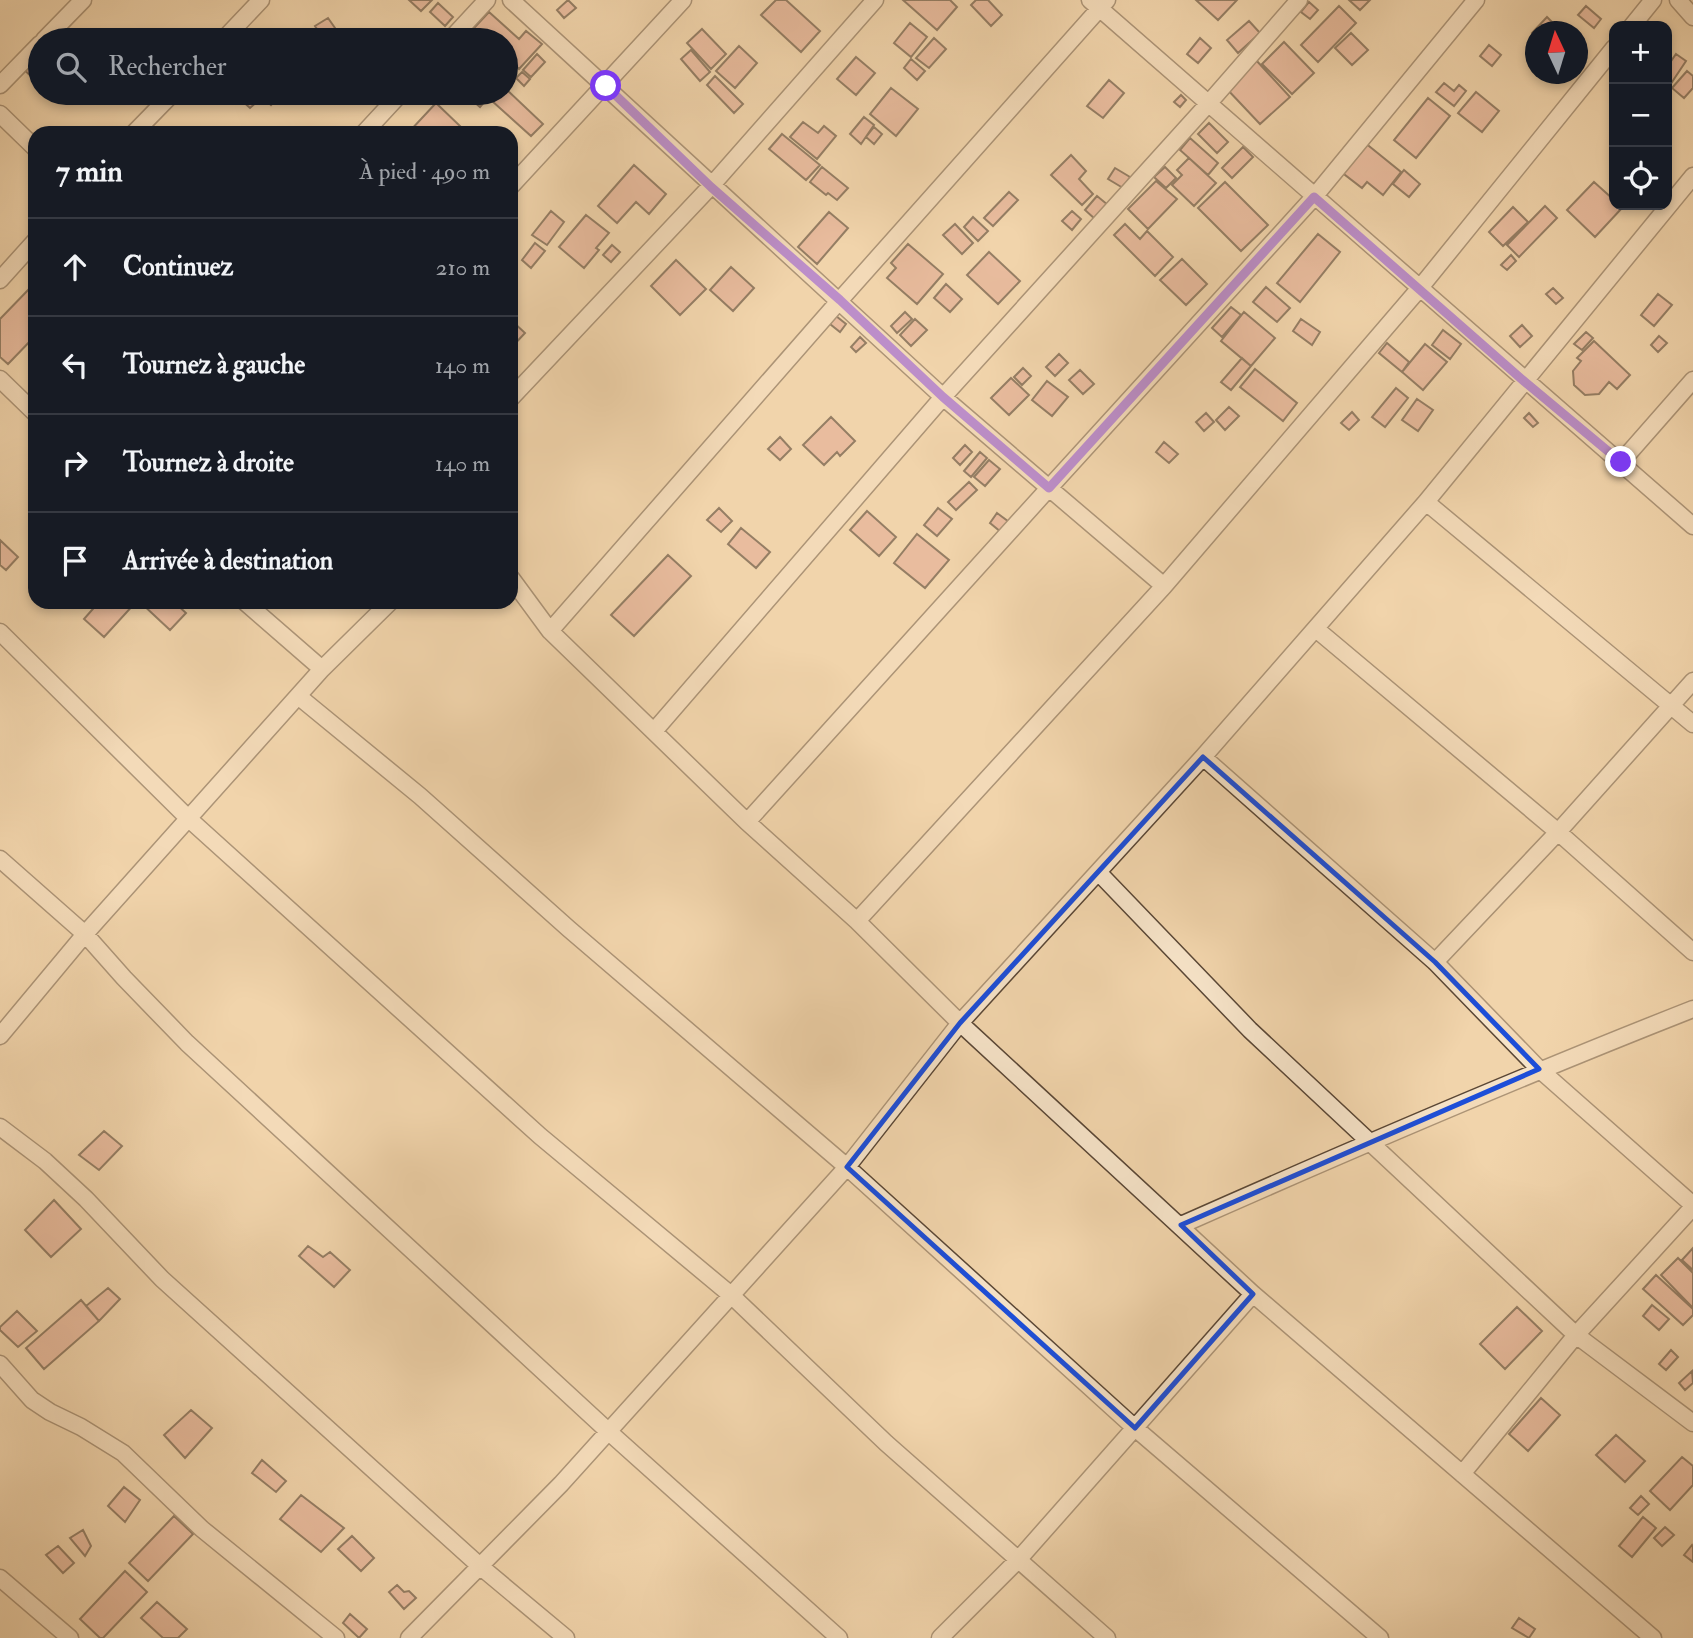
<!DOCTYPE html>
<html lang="fr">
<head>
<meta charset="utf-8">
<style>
  body { margin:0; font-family:"IM FELL Double Pica",serif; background:#242831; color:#f1f3f6 }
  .controls { position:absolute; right:21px; top:21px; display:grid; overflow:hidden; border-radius:14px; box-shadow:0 4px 10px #0003 }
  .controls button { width:63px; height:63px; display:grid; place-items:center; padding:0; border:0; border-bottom:2px solid #363941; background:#171b24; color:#f1f3f6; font:35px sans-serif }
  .compass { position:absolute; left:1525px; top:21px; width:63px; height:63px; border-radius:50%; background:#171b24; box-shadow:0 4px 10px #0003; rotate:356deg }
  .stop { position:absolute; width:21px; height:21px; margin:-16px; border:5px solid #7c3aed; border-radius:50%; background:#fff }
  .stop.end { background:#7c3aed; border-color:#fff; box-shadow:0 2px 7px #0008 }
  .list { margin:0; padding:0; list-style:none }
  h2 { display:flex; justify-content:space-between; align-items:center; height:91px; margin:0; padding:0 28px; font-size:30px }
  h2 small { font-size:23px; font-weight:400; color:#9ea1a6 }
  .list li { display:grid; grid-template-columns:46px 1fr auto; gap:21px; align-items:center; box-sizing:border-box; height:98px; padding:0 28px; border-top:2px solid #363941 }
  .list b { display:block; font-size:26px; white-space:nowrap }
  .list em { font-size:23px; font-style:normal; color:#9ea1a6 }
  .icon { flex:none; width:38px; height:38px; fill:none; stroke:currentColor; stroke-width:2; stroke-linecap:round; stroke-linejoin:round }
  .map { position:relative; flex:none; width:1693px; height:1638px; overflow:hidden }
  .search { position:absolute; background:#171b24; box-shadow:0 4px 10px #0003; left:28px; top:28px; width:490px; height:77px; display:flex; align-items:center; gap:18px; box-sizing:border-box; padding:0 24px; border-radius:38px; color:#9ea1a6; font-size:26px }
  .panel { position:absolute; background:#171b24; box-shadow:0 4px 10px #0003; left:28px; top:126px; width:490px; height:483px; border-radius:21px }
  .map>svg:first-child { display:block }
  .building { fill:#e0a18e; stroke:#27180f; stroke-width:2 }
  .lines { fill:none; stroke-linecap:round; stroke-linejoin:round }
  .street-casing { stroke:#5a4736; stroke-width:19 }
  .street { stroke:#f6e3c8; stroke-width:16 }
  .route { stroke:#7c3aed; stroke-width:9 }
  .marked { fill:none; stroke:#1d4ed8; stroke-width:5; stroke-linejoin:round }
</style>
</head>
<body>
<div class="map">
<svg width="1693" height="1638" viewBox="0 0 1693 1638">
  <rect width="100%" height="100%" fill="#f1d4ab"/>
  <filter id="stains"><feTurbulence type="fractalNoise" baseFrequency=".00286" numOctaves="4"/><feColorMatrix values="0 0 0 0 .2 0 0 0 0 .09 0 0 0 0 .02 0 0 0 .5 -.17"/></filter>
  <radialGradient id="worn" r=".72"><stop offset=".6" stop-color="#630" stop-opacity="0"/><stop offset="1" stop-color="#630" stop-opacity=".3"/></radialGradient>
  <path class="building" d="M409 0H432L421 11Z
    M568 0 576 8 564 18 557 10Z
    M776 0H786L820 31 801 52 761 15Z
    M903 0H950L957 7 937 30Z
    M976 0H988L1002 15 991 26 971 5Z
    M1196 0H1237L1218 20Z
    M1349 0H1370L1360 10Z
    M1309 2 1318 10 1310 19 1301 12Z
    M438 3 453 17 445 26 430 12Z
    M1339 6 1356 23 1318 62 1301 45Z
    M1586 6 1601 19 1594 28 1578 15Z
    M489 12 519 39 526 31 542 44 519 69 506 57V40H487L474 28Z
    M1547 17 1558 28 1555 32H1536V37L1532 33Z
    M328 18 335 28 322 37 315 26Z
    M1249 21 1260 33 1238 53 1227 40Z
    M910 23 927 37 911 57 894 43Z
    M702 29 726 54 711 69 687 43Z
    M1351 33 1368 50 1352 65 1335 48Z
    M37 36 41 40 40 85 14 60Z
    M934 38 946 49 929 68 916 58Z
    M1200 38 1211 48 1198 63 1187 54Z
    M1284 42 1314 73 1292 94 1262 64Z
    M1489 45 1501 55 1492 66 1480 56Z
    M739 46 757 63 735 88 716 71Z
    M691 50 710 72 700 81 681 59Z
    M537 54 545 62 531 77 523 70Z
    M1676 54 1686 61 1672 82 1667 78V67Z
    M856 57 875 73 856 95 837 79Z
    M911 59 925 71 917 80 904 68Z
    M1255 59 1290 97 1260 124 1225 87Z
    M1687 71 1693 76V88L1684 98 1672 88Z
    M522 72 530 79 524 86 516 78Z
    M715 76 743 104 734 113 707 85Z
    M1109 80 1124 93 1103 118 1087 106Z
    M1444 83 1454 91 1459 85 1466 91 1454 106 1436 92Z
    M891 88 918 109 896 136 870 114Z
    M506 89 543 124 531 136 492 101 500 93H506Z
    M1476 92 1499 111 1482 132 1458 113Z
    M80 93H98L99 94 91 103Z
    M246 93H250L258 101 250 108 240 99Z
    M258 93H282L271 105Z
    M464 93H492L480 107Z
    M1181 95 1186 100 1180 107 1174 102Z
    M1428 98 1450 116 1416 158 1394 140Z
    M436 103 461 127 455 133H408Z
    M864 117 874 125 861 144 850 134Z
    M803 122 818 133 824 126 836 136 817 159 790 137Z
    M1209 123 1228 142 1217 153 1198 134Z
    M874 127 882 134 874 144 866 137Z
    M782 134 820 165 806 180 769 149Z
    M1190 138 1218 163 1208 175 1180 150Z
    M1364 142 1401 172 1383 195 1367 182 1362 188 1340 171Z
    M1243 147 1253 157 1232 178 1222 168Z
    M1071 155 1086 171 1079 179 1093 194 1082 205 1051 175Z
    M1189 158 1216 183 1194 206 1172 185 1182 175 1177 170Z
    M634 165 666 194 649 214 636 202 617 223 598 206Z
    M822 167 848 188 837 200 828 193 826 195 810 182Z
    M1165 167 1176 178 1166 188 1154 177Z
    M1115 168 1130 177 1123 188 1108 179Z
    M1404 170 1420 184 1409 197 1393 184Z
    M1156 181 1177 199 1148 229 1128 209Z
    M1225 182 1268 225 1241 251 1198 208Z
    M1594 182 1614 200V205H1619L1622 208 1595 237 1567 210Z
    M1009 192 1018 200 993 226 984 218Z
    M1097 196 1108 205 1095 219 1085 210Z
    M1545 206 1557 218 1519 257 1507 245Z
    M1513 207 1528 222 1503 246 1489 232Z
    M551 211 564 222 547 245 532 235Z
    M1072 211 1081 219 1072 230 1062 221Z
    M829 212 848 228 817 264 798 247Z
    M586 215 609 233 596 248 599 250 584 268 559 247Z
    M973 217 988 231 978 241 964 227Z
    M955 224 973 243 962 254 943 235Z
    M1125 224 1140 239 1147 231 1173 257 1155 276 1114 235Z
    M1318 234 1340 252 1300 302 1277 283Z
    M535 243 545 251 531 268 522 260Z
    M908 244 943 274 917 304 887 278 896 268 891 263Z
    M612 245 620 252 611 262 603 255Z
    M989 252 1020 281 998 304 967 275Z
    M1511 255 1516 261 1507 270 1501 265Z
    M1182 259 1207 284 1186 305 1160 280Z
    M676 260 706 289 680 315 651 286Z
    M731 267 754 288 733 311 710 290Z
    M946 284 962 299 950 312 934 298Z
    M32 286 35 289V336L8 364 0 357V319Z
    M1266 287 1290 308 1277 322 1253 302Z
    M1553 288 1563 298 1556 304 1546 294Z
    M1658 294 1672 305 1654 326 1641 315Z
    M1231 307 1241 315 1222 337 1212 328Z
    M905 312 912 319 897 333 891 326Z
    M1244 312 1275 338 1251 366 1221 341Z
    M836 316 846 324 840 332 830 324Z
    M915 319 927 330 911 346 900 335Z
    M1301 319 1320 332 1312 345 1293 331Z
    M511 320 525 333 511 348Z
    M1522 325 1532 336 1520 347 1510 336Z
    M1443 330 1461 344 1450 359 1432 345Z
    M1586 332 1593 338 1582 350 1574 344Z
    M1659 336 1667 343 1658 352 1651 345Z
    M860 337 866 343 856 352 851 347Z
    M1594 341 1630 375 1617 389 1609 382 1599 394 1585 395 1574 385 1573 371 1581 361 1577 358Z
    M1387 343 1409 362 1402 372 1379 353Z
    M1425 344 1447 362 1423 390 1402 372Z
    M1059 354 1068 363 1055 376 1046 367Z
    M1242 358 1251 366 1231 390 1221 382Z
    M1023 368 1031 376 1022 385 1014 377Z
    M1255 369 1297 403 1283 421 1240 387Z
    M1080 370 1094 384 1083 394 1069 380Z
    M1011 378 1029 395 1009 415 991 398Z
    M1047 381 1068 397 1052 416 1032 400Z
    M1396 388 1408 398 1385 427 1372 417Z
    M1417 399 1433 410 1418 431 1402 420Z
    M1229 407 1239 416 1225 430 1216 420Z
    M1352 412 1359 420 1349 430 1341 423Z
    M1206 413 1214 422 1204 431 1196 422Z
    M1529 413 1538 423 1533 427 1524 418Z
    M831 417 855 441 840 456 837 452 824 465 803 445Z
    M780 437 791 449 780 460 768 449Z
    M1164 442 1178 454 1169 463 1156 452Z
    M965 445 972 452 960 465 953 458Z
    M980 452 987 458 971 477 964 471Z
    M989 460 1000 469 985 486 974 477Z
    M969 482 977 490 956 510 948 502Z
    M719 508 732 521 721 532 707 520Z
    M938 508 952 519 937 536 924 525Z
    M867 511 896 537 879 556 850 530Z
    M997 513 1009 522 1001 532 990 523Z
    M741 528 770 552 756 568 728 544Z
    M917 534 949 560 925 588 894 563Z
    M0 540 18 557 6 570 0 565Z
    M668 555 691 576 634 636 611 615Z
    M99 602H136L104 637 84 619Z
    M140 602H174L186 613 170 630Z
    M104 1131 122 1146 99 1170 79 1155Z
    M54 1200 81 1229 51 1257 25 1230Z
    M308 1246 323 1257 330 1252 350 1270 334 1287 299 1256Z
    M1693 1248V1270L1682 1260Z
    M1678 1258 1693 1273V1308L1661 1275Z
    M1656 1275 1693 1309V1315L1683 1325 1643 1289Z
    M108 1288 120 1299 99 1321 86 1306Z
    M81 1300 99 1321 44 1369 26 1348Z
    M1652 1305 1669 1319 1659 1330 1643 1316Z
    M1517 1307 1542 1331 1505 1369 1480 1344Z
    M17 1311 37 1331 18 1347 0 1330V1327Z
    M1671 1350 1678 1357 1666 1370 1659 1364Z
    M1692 1371 1693 1383 1685 1390 1679 1383Z
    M1541 1398 1560 1415 1528 1451 1509 1434Z
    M191 1410 212 1428 185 1458 164 1435Z
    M1616 1435 1645 1461 1625 1482 1596 1455Z
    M1682 1457 1693 1466V1485L1670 1510 1650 1491Z
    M262 1460 286 1481 276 1492 252 1473Z
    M124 1487 140 1500 125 1522 108 1506Z
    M301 1495 344 1528 321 1552 280 1519Z
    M1641 1496 1649 1504 1638 1515 1630 1508Z
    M174 1516 193 1534 148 1581 129 1563Z
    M1643 1517 1656 1528 1632 1557 1619 1546Z
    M1665 1527 1674 1535 1662 1546 1654 1538Z
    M83 1530 91 1546 85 1556 70 1538Z
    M352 1536 374 1558 361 1571 338 1549Z
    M1692 1545 1693 1547V1562L1684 1555Z
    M58 1546 74 1563 63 1573 46 1555Z
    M125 1571 147 1592 103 1638H100L80 1619Z
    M397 1585 404 1592 409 1591 416 1598 404 1609 389 1592Z
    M157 1602 187 1629 178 1638H163L141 1618Z
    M350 1614 367 1629 359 1638 343 1623Z
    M1519 1618 1535 1629 1529 1638 1512 1628Z"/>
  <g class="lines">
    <defs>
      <path id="street" d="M511 0 943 397 1049 488 1314 197 1476 0
        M1090 0 1693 526
        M1678 0 1693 17
        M1632 26 1653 0
        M44 40 83 0
        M223 40 261 0
        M450 40 487 0
        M0 85 40 44
        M0 114 35 148
        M134 133 173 93
        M364 133 401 93
        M511 186 683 0
        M0 280 35 241
        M0 379 35 413
        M511 398 711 186 875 0
        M1621 462 1693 380
        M1426 502 1693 724
        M511 578 550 631 747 822 857 921 960 1023 1253 1294 1653 1638
        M245 602 322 669
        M1316 629 1558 832 1693 952
        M550 631 840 300 1107 0
        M0 632 189 819 540 1136 731 1295 886 1443 1107 1638
        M298 696 420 796 569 929 847 1167 1135 1428 1380 1638
        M655 730 943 397 1208 104 1299 0
        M1203 757 1435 962 1539 1069 1693 1205
        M747 822 1049 488 1164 586
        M0 859 85 934 124 978 187 1043 609 1432 839 1638
        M1099 873 1250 1030 1576 1335 1693 1423
        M857 921 1164 586 1419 289 1614 48
        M1435 962 1558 832 1693 681
        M0 1036 85 934 322 669 390 602
        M0 1127 45 1161 86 1199 162 1279 481 1567 566 1638
        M1181 1225C1350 1150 1520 1077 1693 1009
        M0 1364 32 1400 50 1412 81 1427 123 1453 202 1529 336 1638
        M1462 1474 1576 1335 1693 1207
        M0 1578 70 1638
        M409 1638 561 1484 847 1167 960 1023 1203 757 1426 502 1693 176
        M940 1638 1018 1560 1253 1294"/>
    </defs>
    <use href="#street" class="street-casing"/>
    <use href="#street" class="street"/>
  </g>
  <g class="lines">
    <path class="route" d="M606 86 711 187 840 300 943 397 1049 488 1314 197 1525 382 1621 462"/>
  </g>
  <path d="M0 0H1693V1638H0ZM1203 757 1435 962 1539 1069 1181 1225 1253 1294 1135 1428 847 1167 960 1023Z" fill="#f1d4ab" fill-opacity=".55" fill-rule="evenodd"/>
  <path class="marked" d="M1203 757 1435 962 1539 1069 1181 1225 1253 1294 1135 1428 847 1167 960 1023Z"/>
  <rect width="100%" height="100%" filter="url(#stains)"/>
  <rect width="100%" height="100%" fill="url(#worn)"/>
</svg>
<div class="controls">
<button>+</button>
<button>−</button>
<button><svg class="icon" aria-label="locate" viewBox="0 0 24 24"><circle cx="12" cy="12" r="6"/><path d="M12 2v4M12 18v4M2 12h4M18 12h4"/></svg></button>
</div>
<svg class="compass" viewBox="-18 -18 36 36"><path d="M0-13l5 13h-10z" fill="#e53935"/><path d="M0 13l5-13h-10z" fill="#9ea1a6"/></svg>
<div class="stop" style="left:606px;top:86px"></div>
<div class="stop end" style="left:1621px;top:462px"></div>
<div class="search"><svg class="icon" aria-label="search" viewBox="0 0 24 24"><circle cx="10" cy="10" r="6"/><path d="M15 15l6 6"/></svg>Rechercher</div>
<section class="panel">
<h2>7 min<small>À pied · 490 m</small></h2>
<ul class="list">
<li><svg class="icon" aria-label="ahead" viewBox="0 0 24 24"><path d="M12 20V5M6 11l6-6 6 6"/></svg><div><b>Continuez</b></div><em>210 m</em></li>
<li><svg class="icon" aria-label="left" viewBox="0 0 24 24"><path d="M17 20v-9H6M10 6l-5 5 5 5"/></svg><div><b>Tournez à gauche</b></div><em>140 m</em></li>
<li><svg class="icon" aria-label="right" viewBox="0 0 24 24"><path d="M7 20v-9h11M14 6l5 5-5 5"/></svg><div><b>Tournez à droite</b></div><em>140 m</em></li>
<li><svg class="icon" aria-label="arrive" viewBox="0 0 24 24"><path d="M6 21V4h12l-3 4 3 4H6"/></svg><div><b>Arrivée à destination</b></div></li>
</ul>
</section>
</div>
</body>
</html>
